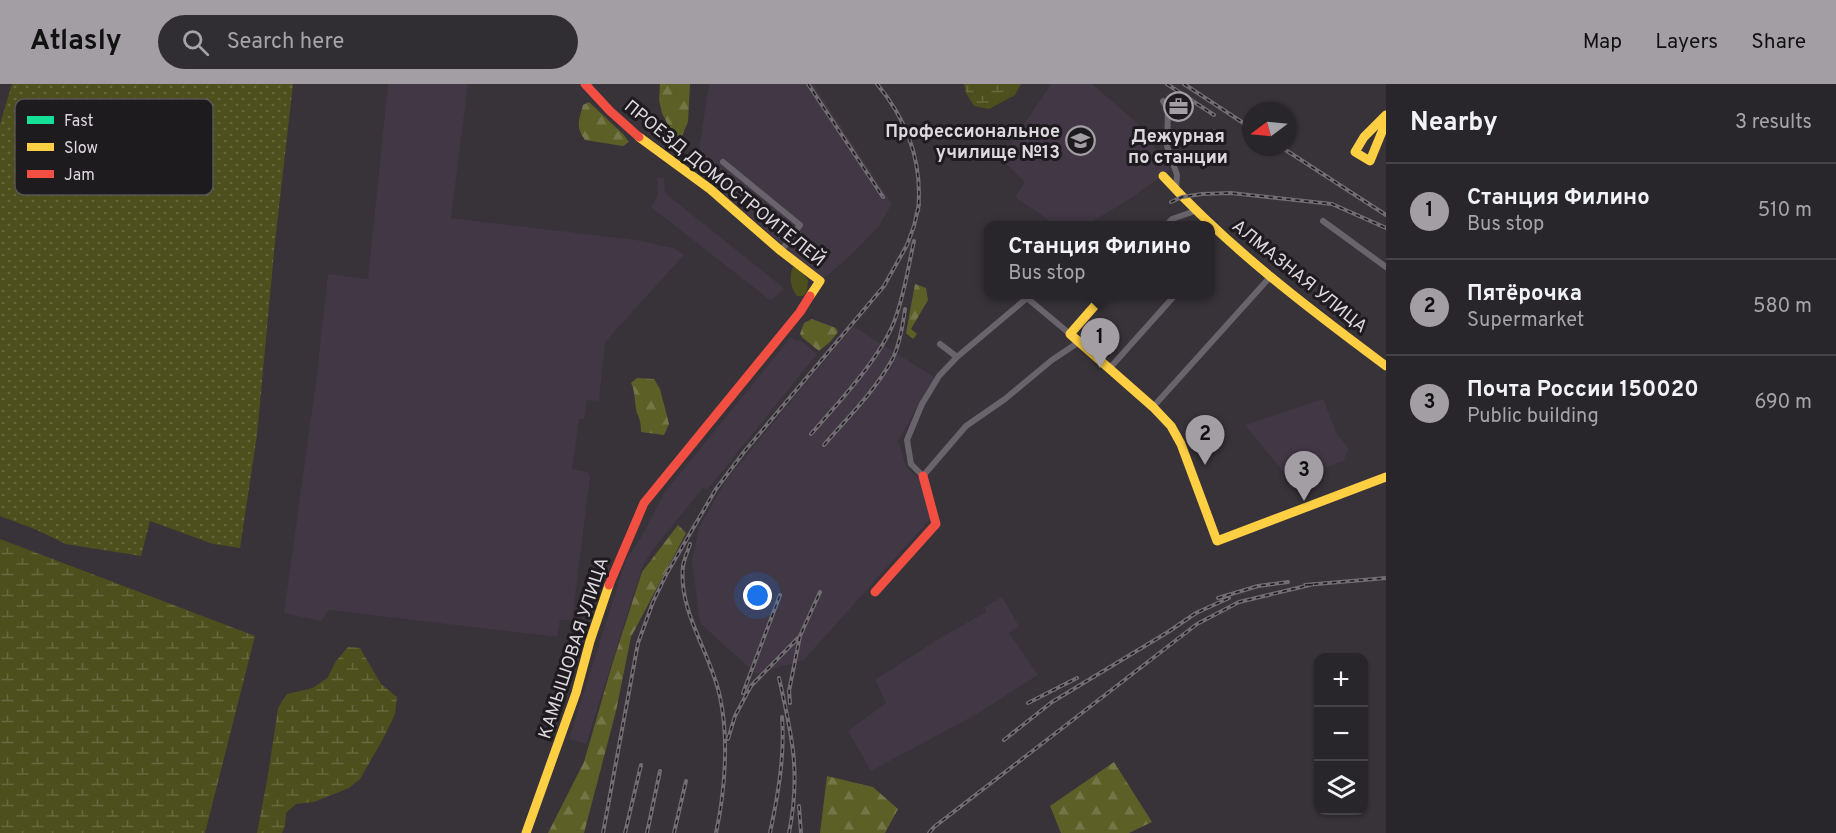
<!DOCTYPE html>
<html lang="en">
<head>
<meta charset="utf-8">
<style>
  body { margin:0; font-family:Overpass,sans-serif; background:#312e33; color:#f1f3f6 }
  .controls { position:absolute; right:18px; bottom:18px; display:grid; overflow:hidden; border-radius:12px; box-shadow:0 2px 4px #0004 }
  .controls button { width:54px; height:54px; display:grid; place-items:center; padding:0; border:0; border-bottom:2px solid #454347; background:#29262b; color:#f1f3f6; font:30px sans-serif }
  .compass { position:absolute; left:1242px; top:18px; width:54px; height:54px; border-radius:50%; background:#29262b; box-shadow:0 2px 4px #0004; rotate:254deg }
  .you { position:absolute; left:758px; top:512px; width:21px; height:21px; margin:-15px; border:4px solid #fff; border-radius:50%; background:#1a73e8; box-shadow:0 0 0 9px #1a73e833 }
  .badge { display:grid; place-items:center; width:39px; height:39px; border-radius:50%; background:#a39ea4; color:#111; font-size:20px; font-weight:700 }
  .pin { position:absolute; translate:-50% -50px; filter:drop-shadow(0 2px 3px #0008) }
  .pin::after { content:''; position:absolute; top:32px; width:21px; height:18px; background:inherit; clip-path:polygon(0 0,100% 0,50% 100%) }
  .popup { position:absolute; left:984px; top:137px; width:231px; height:78px; box-sizing:border-box; display:grid; place-content:center; border-radius:12px; background:#29262b; filter:drop-shadow(0 2px 4px #0005); font-size:20px; white-space:nowrap; color:#a5a5a9 }
  .popup b { font-size:22px; color:#f1f3f6 }
  .popup::after { content:''; position:absolute; left:50%; top:100%; margin-left:-12px; border:12px solid transparent; border-top-color:#29262b }
  .list { margin:0; padding:0; list-style:none }
  h2 { display:flex; justify-content:space-between; align-items:center; height:78px; margin:0; padding:0 24px; font-size:26px }
  h2 small { font-size:20px; font-weight:400; color:#a5a5a9 }
  .list li { display:grid; grid-template-columns:39px 1fr auto; gap:18px; align-items:center; box-sizing:border-box; height:96px; padding:0 24px; border-top:2px solid #454347 }
  .list b { display:block; font-size:22px; white-space:nowrap }
  .list p { margin:0; font-size:20px; white-space:nowrap; color:#a5a5a9 }
  .list em { font-size:20px; font-style:normal; color:#a5a5a9 }
  .icon { flex:none; width:33px; height:33px; fill:none; stroke:currentColor; stroke-width:2; stroke-linecap:round; stroke-linejoin:round }
  .map { position:relative; flex:none; width:1386px; height:749px; overflow:hidden }
  header { display:flex; align-items:center; gap:36px; box-sizing:border-box; height:84px; padding:0 30px; background:#a39ea4; color:#111 }
  header strong { font-size:28px }
  nav { display:flex; gap:33px; margin-inline-start:auto; font-size:21px }
  .search { width:420px; height:54px; background:#312e33; display:flex; align-items:center; gap:15px; box-sizing:border-box; padding:0 21px; border-radius:33px; color:#a5a5a9; font-size:22px }
  main { display:flex }
  aside { flex:1; background:#29262b }
  .map>svg:first-child { display:block }
  .built { fill:#413745 }
  .grass { fill:#4d501c }
  .forest { fill:url(#forest-firs) }
  .wetland { fill:url(#wetland-marsh) }
  .garden { fill:url(#garden-dots) }
  .lines { fill:none; stroke-linecap:round; stroke-linejoin:round }
  .street { stroke:#69636c; stroke-width:6 }
  .slow { stroke:#ffcf43; stroke-width:9 }
  .jam { stroke:#f24e42; stroke-width:9 }
  .rail-casing { stroke:#716d72; stroke-width:4 }
  .rail { stroke:#1e1b1f; stroke-width:1.5; stroke-dasharray:4.5; stroke-linecap:butt }
  .labels { text-anchor:middle; stroke-width:6; stroke-linejoin:round; paint-order:stroke }
  .poi-label { font-size:18px; font-weight:bold; fill:#ddd8de; stroke:#1e1b1f; text-anchor:end }
  .street-label { font-size:18px; fill:#ddd8de; stroke:#1e1b1f }
  .key { fill:#1e1b1f; stroke:#575458; stroke-width:1.5 }
  .key-label { font-size:16px; fill:#ddd8de }
</style>
</head>
<body>
<header>
<strong>Atlasly</strong>
<div class="search"><svg class="icon" aria-label="search" viewBox="0 0 24 24"><circle cx="10" cy="10" r="6"/><path d="M15 15l6 6"/></svg>Search here</div>
<nav><a>Map</a><a>Layers</a><a>Share</a></nav>
</header>
<main>
<div class="map">
<svg width="1386" height="749" viewBox="0 0 1386 749">
  <defs>
    <pattern id="forest-firs" width="22" height="20" patternUnits="userSpaceOnUse" patternTransform="scale(1.5)"><rect width="22" height="20" fill="#5c6027"/><path d="M5 1l3.5 6h-7zM16 11l3.5 6h-7z" fill="#737646"/></pattern>
    <pattern id="wetland-marsh" width="20" height="14" patternUnits="userSpaceOnUse" patternTransform="scale(1.5)"><rect width="20" height="14" fill="#4d501c"/><path d="M1 5h8M5 5V1M11 12h8M15 12V8" fill="none" stroke="#66683d"/></pattern>
    <pattern id="garden-dots" width="8" height="8" patternUnits="userSpaceOnUse" patternTransform="scale(1.5)"><rect width="8" height="8" fill="#4d501c"/><path d="M2 2h.1M6 6h.1" fill="none" stroke="#66683d" stroke-width="1.8" stroke-linecap="round"/></pattern>
  </defs>
  <rect width="100%" height="100%" fill="#373339"/>
  <path class="built" d="M388 0H468L451 134 636 156 674 164 684 171 605 258 599 317 587 316 584 335H579L572 385 588 388 590 393 572 536H560L557 553 329 526 321 537 284 529 316 297 328 190 368 195Z
    M709 0H813L892 120 879 142 853 169 822 196 696 85Z
    M1051 0H1092L1137 39 1171 86 1122 120 1086 141H1056L1015 113 1025 98 1001 75Z
    M657 94H664L665 109 784 204 780 209 771 217 651 123 658 111Z
    M853 242 934 293 898 357 907 384 919 395 930 435 804 576 756 590 700 539 692 477 699 443 726 396Z
    M791 253 795 256 801 257 817 270 707 406 703 404 655 463 643 481 586 660 569 655 626 476 643 450 664 409Z
    M1323 315 1337 350 1349 365 1343 377 1290 396 1245 341Z
    M1002 513 1019 542 1009 549 1038 591 977 630 871 687 848 647 886 619 875 596 940 554 986 528 984 523Z"/>
  <path class="grass" d="M793 183H798L808 196 807 207 803 212H797C790 204 789 192 793 183Z"/>
  <path class="forest" d="M660 0H690L688 38 681 54 678 68 670 62 669 43 662 29 659 16Z
    M589 18 623 50 629 58 623 62 585 56C575 42 579 37 583 21Z
    M915 200 926 204 928 216 911 245 917 250 913 255 906 249Z
    M812 235 836 244 838 248 830 258 819 267 803 254 800 250 804 239Z
    M637 294 654 295 660 305 669 340 664 351 641 348C641 339 640 336 637 329 634 319 636 309 631 299Z
    M678 441 686 449 631 553 616 627 584 749H548L584 678 612 581 642 488Z
    M1114 678 1152 738 1129 749H1061L1050 722Z
    M827 692 873 703 898 725 885 749H820Z"/>
  <path class="wetland" d="M964 0H1021L1015 11 989 25 974 22 966 9Z
    M0 455 255 552 205 749H0Z
    M348 563 360 564 381 600 397 613 395 630 383 655 360 695 349 704 314 718 296 720 286 729 285 742 282 749H257L268 691 278 624 287 610 313 604 328 593 336 577Z"/>
  <path class="garden" d="M12 0H293L275 158 257 351 240 464 213 460 150 437 141 472 66 460 37 446 0 432V40Z"/>
  <g class="lines">
    <path class="street" d="M1163 17 1168 26 1167 62 1177 91 1176 106
      M723 78 800 141 781 167
      M1323 137 1386 183
      M1166 142 1172 135 1195 127
      M1070 250 1027 214 957 273 939 292 922 320 907 356 911 380 923 392 966 342 1005 315 1052 276 1079 258
      M940 260 957 273
      M1109 285 1176 210
      M1153 323 1271 192"/>
    <path class="slow" d="M1386 31 1364 53 1355 68 1370 77 1386 38
      M639 53 710 105 781 167 820 197 810 212
      M1163 92C1229 164 1308 224 1386 282
      M1105 210 1070 250 1153 323 1171 342 1181 360 1217 457 1386 393
      M526 749 576 609 590 557 609 501"/>
    <path class="jam" d="M585 0 610 27 639 53
      M609 501 644 419 800 228 810 212
      M875 508 936 440 923 392"/>
    <defs>
      <path id="rail" d="M808 0 883 113
        M877 0C907 36 923 79 918 127
        M1167 0 1214 31
        M1184 0 1251 44
        M1281 63 1386 131
        M1171 118 1182 113 1202 110 1231 109 1332 120 1386 144
        M811 350C838 319 879 276 894 238 904 213 908 184 914 157
        M824 361C848 333 876 306 893 274 900 259 903 240 905 225
        M690 460C688 467 684 475 683 482 678 528 711 569 720 613 729 654 725 708 716 749
        M1305 501 1386 494
        M1218 514 1258 502 1288 498
        M779 594C792 651 801 690 789 749
        M743 609 780 511
        M790 619 789 607 800 552 820 508
        M1028 619 1077 594
        M728 655 735 632 751 602 798 554
        M1004 656 1052 618 1168 548 1196 529 1229 514
        M799 722 801 749
        M603 749 638 559 653 518 667 489 716 405 744 368 884 202 907 161 914 142 919 120
        M625 749 641 681
        M647 749 660 687
        M674 749 686 697
        M770 749C778 711 785 672 782 633
        M929 749 934 743 1197 540 1239 518 1314 500"/>
    </defs>
    <use href="#rail" class="rail-casing"/>
    <use href="#rail" class="rail"/>
  </g>
  <defs>
    <symbol id="office-ring" viewBox="-11 -11 22 22"><circle r="9.5" fill="#1e1b1f" stroke="#a39ea4" stroke-width="1.5"/><path d="M-6-3h4V-5.5h4V-3h4V5H-6ZM-1-4.5V-3h2v-1.5ZM-6 0V1H6V0Z" fill="#a39ea4"/></symbol>
    <symbol id="university-ring" viewBox="-11 -11 22 22"><circle r="9.5" fill="#1e1b1f" stroke="#a39ea4" stroke-width="1.5"/><path d="M0-5L7-2L0 1L-7-2ZM-4 1L0 2.5L4 1V4Q0 6-4 4Z" fill="#a39ea4"/></symbol>
  </defs>
  <g fill-rule="evenodd">
    <use href="#office-ring" x="1162" y="6" width="33" height="33"/>
    <use href="#university-ring" x="1064" y="40" width="33" height="33"/>
  </g>
  <g class="labels">
    <g class="poi-label">
      <text x="1060" y="53">Профессиональное<tspan x="1060" dy="21">училище №13</tspan></text>
      <text x="1178" y="58" text-anchor="middle">Дежурная<tspan x="1178" dy="21">по станции</tspan></text>
    </g>
    <g class="street-label">
      <text transform="translate(725 99) rotate(39)" y="6">ПРОЕЗД ДОМОСТРОИТЕЛЕЙ</text>
      <text transform="translate(1300 192) rotate(39)" y="6">АЛМАЗНАЯ УЛИЦА</text>
      <text transform="translate(573 564) rotate(-72)" y="6">КАМЫШОВАЯ УЛИЦА</text>
    </g>
  </g>
  <rect x="15" y="15" width="198" height="96" rx="9" class="key"/>
  <rect x="27" y="32" width="27" height="8" fill="#16e098"/>
  <rect x="27" y="59" width="27" height="8" fill="#ffcf43"/>
  <rect x="27" y="86" width="27" height="8" fill="#f24e42"/>
  <g class="key-label">
    <text x="64" y="42">Fast</text>
    <text x="64" y="69">Slow</text>
    <text x="64" y="96">Jam</text>
  </g>
</svg>
<div class="controls">
<button>+</button>
<button>−</button>
<button><svg class="icon" aria-label="layers" viewBox="0 0 24 24"><path d="M12 4l9 5-9 5-9-5zM3 14l9 5 9-5"/></svg></button>
</div>
<svg class="compass" viewBox="-18 -18 36 36"><path d="M0-13l5 13h-10z" fill="#e53935"/><path d="M0 13l5-13h-10z" fill="#a5a5a9"/></svg>
<div class="you"></div>
<div class="pin badge" style="left:1100px;top:284px">1</div>
<div class="popup"><b>Станция Филино</b>Bus stop</div>
<div class="pin badge" style="left:1205px;top:381px">2</div>
<div class="pin badge" style="left:1304px;top:417px">3</div>
</div>
<aside>
<h2>Nearby<small>3 results</small></h2>
<ul class="list">
<li><span class="badge">1</span><div><b>Станция Филино</b><p>Bus stop</p></div><em>510 m</em></li>
<li><span class="badge">2</span><div><b>Пятёрочка</b><p>Supermarket</p></div><em>580 m</em></li>
<li><span class="badge">3</span><div><b>Почта России 150020</b><p>Public building</p></div><em>690 m</em></li>
</ul>
</aside>
</main>
</body>
</html>
